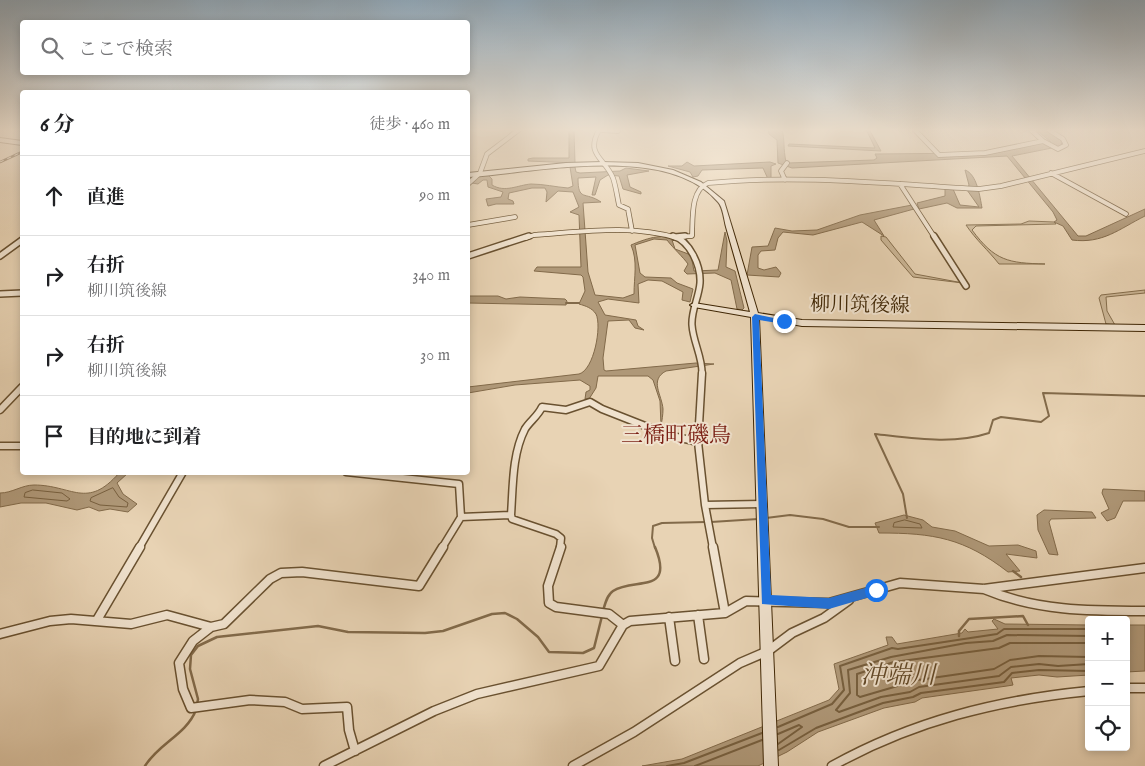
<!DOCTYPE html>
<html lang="ja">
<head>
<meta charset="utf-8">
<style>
  body { margin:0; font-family:"IM FELL English","Noto Serif JP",serif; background:#f2f2f2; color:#202124 }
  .controls { position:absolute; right:15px; bottom:15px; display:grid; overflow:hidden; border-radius:5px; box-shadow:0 2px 8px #0003 }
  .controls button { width:45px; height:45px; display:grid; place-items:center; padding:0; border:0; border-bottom:1px solid #e0e0e0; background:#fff; color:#202124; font:25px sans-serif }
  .stop { position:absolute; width:15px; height:15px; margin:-11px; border:4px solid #1a73e8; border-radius:50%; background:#fff }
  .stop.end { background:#1a73e8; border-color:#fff; box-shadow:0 1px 5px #0008 }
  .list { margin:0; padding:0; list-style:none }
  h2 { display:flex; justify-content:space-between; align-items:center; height:65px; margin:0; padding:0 20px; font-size:21px }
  h2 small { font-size:16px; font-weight:400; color:#757577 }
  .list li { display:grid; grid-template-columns:32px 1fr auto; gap:15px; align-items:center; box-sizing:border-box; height:80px; padding:0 20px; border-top:1px solid #e0e0e0 }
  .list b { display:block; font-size:19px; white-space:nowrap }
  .list p { margin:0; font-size:16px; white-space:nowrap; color:#757577 }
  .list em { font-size:16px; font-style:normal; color:#757577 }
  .icon { flex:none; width:28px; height:28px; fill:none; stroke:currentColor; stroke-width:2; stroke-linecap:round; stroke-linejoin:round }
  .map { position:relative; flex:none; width:1145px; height:766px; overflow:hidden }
  .search { position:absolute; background:#fff; box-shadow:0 2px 8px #0003; left:20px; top:20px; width:450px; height:55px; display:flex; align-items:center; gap:12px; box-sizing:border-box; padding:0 18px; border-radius:5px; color:#757577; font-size:19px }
  .panel { position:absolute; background:#fff; box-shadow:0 2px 8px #0003; left:20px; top:90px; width:450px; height:385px; border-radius:5px }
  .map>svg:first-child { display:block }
  .green { fill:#cbb696; stroke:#856e4d }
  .water { fill:#af9878; stroke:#826a4a }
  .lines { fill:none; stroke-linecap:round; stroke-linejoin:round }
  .shore-far1 { stroke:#775f3e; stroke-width:1 }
  .shore { stroke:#775f3e; stroke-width:2 }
  .stream-far2 { stroke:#826a4a; stroke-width:1 }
  .stream-far1 { stroke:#826a4a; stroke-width:2 }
  .stream { stroke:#826a4a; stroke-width:2.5 }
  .street-far3-casing { stroke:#695130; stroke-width:5.5 }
  .street-far2-casing { stroke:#695130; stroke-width:8 }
  .street-far1-casing { stroke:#695130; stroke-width:9 }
  .street-casing { stroke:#695130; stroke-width:11 }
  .secondary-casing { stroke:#3f2604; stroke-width:2 }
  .street-far3 { stroke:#f0e2ce; stroke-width:4 }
  .street-far2 { stroke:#f0e2ce; stroke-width:5 }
  .street-far1 { stroke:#f0e2ce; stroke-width:6 }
  .street { stroke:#f0e2ce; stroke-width:8 }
  .secondary { fill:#f0e2ce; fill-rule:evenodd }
  .rail-casing { stroke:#3f2604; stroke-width:2.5 }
  .rail { stroke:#f0e2ce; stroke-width:1; stroke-dasharray:4; stroke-linecap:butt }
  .route { fill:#1a73e8 }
  .labels { text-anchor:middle; stroke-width:4; stroke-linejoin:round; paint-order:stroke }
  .street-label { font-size:20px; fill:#3f2604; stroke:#f0e2ce }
  .quarter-label { font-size:22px; fill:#7a1f14; stroke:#f0e2ce }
  .near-water-label { font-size:25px; font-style:italic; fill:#614827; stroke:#f0e2ce }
</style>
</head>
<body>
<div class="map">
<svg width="1145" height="766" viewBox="0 0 1145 766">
  <rect width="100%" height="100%" fill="#e8d3b4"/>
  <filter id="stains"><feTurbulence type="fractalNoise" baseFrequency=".004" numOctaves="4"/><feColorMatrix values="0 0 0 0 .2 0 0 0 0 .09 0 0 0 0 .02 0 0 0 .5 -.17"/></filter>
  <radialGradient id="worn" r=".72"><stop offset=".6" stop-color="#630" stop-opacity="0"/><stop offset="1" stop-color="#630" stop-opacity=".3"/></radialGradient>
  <path class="green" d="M1029 221 1054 222 1056 224 976 226 972 230C995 261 1008 263 1045 264H999C988 250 976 240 966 225L1021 224Z
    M881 236 886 237 915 274 963 283 913 277 881 240Z
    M1145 290V293L1106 297 1107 311 1115 325 1106 324 1099 298 1101 295Z"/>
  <path class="water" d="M569 129 574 131 575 163 528 161V159L533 158H569Z
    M768 129H782C785 141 783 148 786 162L788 163 874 160 877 158 875 154 979 153 1051 142 1035 129H1047L1061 141 1062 146 1012 156 1078 236H1086L1145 209V216C1119 229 1103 244 1072 240L1063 226 1054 222 1057 220 1053 212 1007 156 792 168 778 163 777 140 769 134Z
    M866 129H869L881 151 788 146 789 144 875 148Z
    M687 162 694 166 770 162 776 164 771 166V178L768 179 763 168 702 170 698 176 693 177 690 172 668 166H682Z
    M570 167H575L576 172 580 173 620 171 626 168 649 171 627 175 630 187 641 192V194L623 189 619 176 608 175 600 180 595 195H592L596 177 578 178C578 202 585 191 601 202L583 203 588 272 595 295 623 298 634 294C634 277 638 261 631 245 645 239 662 233 675 239L672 240 675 249 691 255 694 271 718 270 725 232 727 241 726 267 735 271 744 308 742 310 737 309 731 280 715 273 687 274 684 271 688 264C683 257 673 248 667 240L654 239 635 245 640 273 645 277 671 278 677 283 693 289 690 302 682 300 683 292 662 281 648 280 638 284 639 303 608 299 598 302 605 315 636 320 638 326 644 330 635 328 629 320 608 321 603 358 604 370 606 371 696 363 714 364 666 371C649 380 662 395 663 409 663 415 662 420 661 426L660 401 653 380 648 376H598L596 388 589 399H585L586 392 590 390V386L580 380 515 385 468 393V387L579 374C594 370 602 326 596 314 592 308 586 306 579 304L585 291 583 277 581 275 534 271 537 267H581L579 215 570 212 579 207 573 192 558 191 546 202 547 192 545 188H532L509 193 508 199 513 201 514 204H496L488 206 486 199 501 197 503 192 488 187 487 180H483L478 184 472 183 474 181 468 180V177L488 175 492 179V185C505 193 518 185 531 184 543 184 556 187 568 188L573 186Z
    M965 170C977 174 980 197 982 208H957L947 203 919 209 917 203 945 196V188L953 189 960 205 979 207 967 190 969 185Z
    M912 205 914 209 874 220 884 236 862 222 813 235 783 232 778 238 775 250 761 251 758 255V268L764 270 776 267 781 273 779 277 747 275 752 247 768 246 775 228 792 231 817 230 860 215Z
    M468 296H498L506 299 520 297 565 299 567 301 566 305 468 303Z
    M119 473H128L117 483 123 494 137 504 128 512 110 509 99 511 89 507 77 510 46 503H21L0 507V493C12 493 22 485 34 485 72 485 87 510 119 473Z
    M1103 489 1145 491V501H1123L1115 518 1107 521 1101 513 1109 509 1102 493Z
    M1044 510 1092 512 1096 518 1051 519 1049 522 1058 555 1049 554 1038 530 1037 515Z
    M904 515 923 520 932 527 955 531 989 546 1018 545 1036 551 1037 558 1006 554 1020 571 1008 572C964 538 934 533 879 533L875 523Z
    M994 619 1005 624 1089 625V675L1057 677 1039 675 1011 678 1013 685 1007 686 922 698 915 702 884 708 818 732 787 752 758 766H642L682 759 829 700 839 689 834 664 888 645 886 637H892L897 644 962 633 965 629 968 632 998 629 992 621Z
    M1126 625H1145V671L1126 672Z"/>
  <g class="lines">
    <path class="shore-far1" d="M113 488 119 497 128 503 127 507 100 505 90 501 91 498Z
      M33 490 62 493 70 499 67 501 24 497 25 493Z
      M905 520 920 524 922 528 893 527 894 523Z"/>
    <path class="shore" d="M1089 636 1007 635 993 641 966 643 891 657 848 670 850 693 836 710 839 712 881 697 910 692 919 687 999 676 1011 667 1039 664 1058 666 1089 664
      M1089 643H1010L999 648 894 662 857 674V695L860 697 918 680 994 669 1010 660 1039 656 1089 657
      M778 727 832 704 844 690 840 666 892 648 898 649 997 634 1004 629H1089
      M778 734 799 725 802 727 778 744
      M779 750 816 728 883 703 913 697 921 693 1004 682 1012 673 1039 670 1089 671
      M667 766 684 763 762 733
      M695 766 762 740"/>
    <path class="stream-far2" d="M509 134 512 131"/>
    <path class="stream-far1" d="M566 303H579
      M766 518 790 515 823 519 849 527H879
      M907 518 903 494 875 434C912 438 953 445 989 433L993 420 1001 417 1041 422 1049 416 1043 393 1145 396
      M711 522 758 519
      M655 548 652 538 653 526 662 523 706 522"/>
    <path class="stream" d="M1013 571 1021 577
      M603 611C605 604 607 595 613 591 634 577 675 595 655 547
      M959 636V631L969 619 1023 616 1028 625
      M197 705 198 699 190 669 191 655 198 646 217 637 318 626 348 632 425 633 443 631 492 614 505 613 517 619 538 637 549 652 583 653 594 648 602 616
      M145 766C159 743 186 735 196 710"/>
    <defs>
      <path id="street-far3" d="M619 129 618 131 599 130C585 155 605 158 613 178 616 187 617 196 619 205L628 209 632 231
        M914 129 939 155 985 153 1043 141 1030 129
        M1043 141 1058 149 1066 145 1063 139 1049 130 1054 129
        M1051 173 1126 214
        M785 180 781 171 787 163
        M468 184 480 173 487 154 520 129
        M900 184 935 238
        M468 225 515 217
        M675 237 692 236C693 220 690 190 708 183 798 174 889 184 979 189L1001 186 1145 151
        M526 238 534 235C581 232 631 224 677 238"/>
      <path id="street-far2" d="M673 236C690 241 701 266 700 283 699 297 691 311 692 325 693 342 703 358 702 375
        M934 236 966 286
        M675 237 685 236
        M0 256 22 240
        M468 256 529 236
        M0 294 22 293"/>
      <path id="street-far1" d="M702 373 698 442 705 505 713 548
        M0 410 22 387
        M0 446H22
        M346 472 459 484 461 517 442 548
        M705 505 762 504
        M461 517 511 515
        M139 548 183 472
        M560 548 561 538 556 534 512 519 511 515C513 487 512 454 525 429 530 421 538 416 542 407L566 410 590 402 602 409 668 435 698 442"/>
      <path id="street" d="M561 547 548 586 549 603 556 607 609 614 623 625
        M713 547 725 613
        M984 589C1036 611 1089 611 1145 611
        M698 615 704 659
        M669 617 675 661
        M97 620 140 547
        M0 634 50 621 71 619 131 624 167 615 211 627
        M1126 688H1145
        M355 751 349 730 347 707 302 709 285 702 250 700 191 708 183 689 179 663 193 641 211 627 224 624 270 579 281 573 302 572 419 586 443 547
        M324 766 434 711 477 694 599 666 623 625 630 621 725 613 746 601 829 603 900 583 984 589 1145 568
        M573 766 634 732 740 663 768 651 792 633 824 618 849 600
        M832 766C913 721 997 700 1089 691"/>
      <path id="secondary" d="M0 138 22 141V145L0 142Z
        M602 162 638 163 673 170 701 182 724 201 758 313 802 320 1145 325V331L802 326 759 318 778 766H764L751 317 694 307 690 305 694 303 750 312C742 283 734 255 726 227 724 220 723 207 718 202 667 142 536 173 468 177V173L566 163Z"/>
    </defs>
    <use href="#street-far3" class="street-far3-casing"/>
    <use href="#street-far2" class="street-far2-casing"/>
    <use href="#street-far1" class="street-far1-casing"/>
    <use href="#street" class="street-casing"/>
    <use href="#secondary" class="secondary-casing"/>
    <use href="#street-far3" class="street-far3"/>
    <use href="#street-far2" class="street-far2"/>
    <use href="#street-far1" class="street-far1"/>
    <use href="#street" class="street"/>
    <use href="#secondary" class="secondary"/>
    <defs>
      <path id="rail" d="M0 162 22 152"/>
    </defs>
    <use href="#rail" class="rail-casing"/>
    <use href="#rail" class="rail"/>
  </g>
  <linearGradient id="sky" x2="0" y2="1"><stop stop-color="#91a9bb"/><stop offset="0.55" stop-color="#f5ebdd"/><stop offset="1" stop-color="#f5ebdd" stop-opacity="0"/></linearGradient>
  <rect width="1145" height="236" fill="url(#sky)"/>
  <path class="route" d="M755 314 788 321 784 324 759 320 771 595 829 598 876 585 882 590 880 594 829 609 762 604 752 317Z"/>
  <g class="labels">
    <g class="street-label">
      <text transform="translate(860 304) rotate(1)" y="7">柳川筑後線</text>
    </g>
    <g class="quarter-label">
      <text x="676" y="442">三橋町磯鳥</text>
    </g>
    <g class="near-water-label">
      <text x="898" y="683">沖端川</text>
    </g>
  </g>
  <rect width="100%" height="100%" filter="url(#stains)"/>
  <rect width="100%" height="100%" fill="url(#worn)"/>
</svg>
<div class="controls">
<button>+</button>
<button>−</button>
<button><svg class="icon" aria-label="locate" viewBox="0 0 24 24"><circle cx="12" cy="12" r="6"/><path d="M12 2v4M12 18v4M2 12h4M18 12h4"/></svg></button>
</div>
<div class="stop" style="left:876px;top:590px"></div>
<div class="stop end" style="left:784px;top:321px"></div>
<div class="search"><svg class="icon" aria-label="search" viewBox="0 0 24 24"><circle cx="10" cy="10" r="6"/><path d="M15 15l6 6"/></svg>ここで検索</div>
<section class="panel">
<h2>6 分<small>徒歩 · 460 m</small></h2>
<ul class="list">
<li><svg class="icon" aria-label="ahead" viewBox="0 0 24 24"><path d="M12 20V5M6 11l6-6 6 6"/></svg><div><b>直進</b></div><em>90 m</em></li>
<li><svg class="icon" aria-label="right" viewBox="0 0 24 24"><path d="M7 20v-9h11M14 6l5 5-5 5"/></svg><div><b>右折</b><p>柳川筑後線</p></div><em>340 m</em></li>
<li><svg class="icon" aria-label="right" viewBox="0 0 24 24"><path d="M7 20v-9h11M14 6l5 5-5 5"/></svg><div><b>右折</b><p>柳川筑後線</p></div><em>30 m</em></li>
<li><svg class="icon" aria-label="arrive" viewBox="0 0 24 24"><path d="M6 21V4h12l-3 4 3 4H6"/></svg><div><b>目的地に到着</b></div></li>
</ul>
</section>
</div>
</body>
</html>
